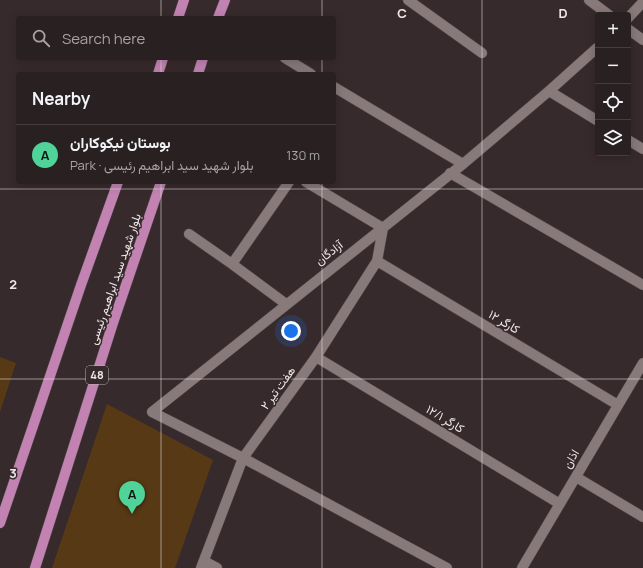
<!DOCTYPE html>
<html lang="en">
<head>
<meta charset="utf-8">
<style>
  body { margin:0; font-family:Manrope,Vazirmatn,sans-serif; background:#31282a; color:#f1f3f6 }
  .controls { position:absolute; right:12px; top:12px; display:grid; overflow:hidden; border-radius:4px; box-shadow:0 2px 10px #0003 }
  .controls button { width:36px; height:36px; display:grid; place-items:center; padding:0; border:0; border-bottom:1px solid #453e40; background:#292022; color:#f1f3f6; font:20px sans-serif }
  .you { position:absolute; left:291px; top:331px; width:14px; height:14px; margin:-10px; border:3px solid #fff; border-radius:50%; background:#1a73e8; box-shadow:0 0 0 6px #1a73e833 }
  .badge { display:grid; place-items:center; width:26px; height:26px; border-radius:50%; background:#4fd399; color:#111; font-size:13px; font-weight:700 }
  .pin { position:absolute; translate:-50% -33px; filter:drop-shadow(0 1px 2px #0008) }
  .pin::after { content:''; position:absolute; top:21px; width:14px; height:12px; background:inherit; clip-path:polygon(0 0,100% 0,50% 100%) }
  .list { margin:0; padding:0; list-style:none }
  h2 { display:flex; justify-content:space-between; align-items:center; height:52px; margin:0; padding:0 16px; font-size:17px }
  h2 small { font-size:13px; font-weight:400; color:#a5a3a5 }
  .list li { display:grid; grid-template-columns:26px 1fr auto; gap:12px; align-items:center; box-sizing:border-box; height:60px; padding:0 16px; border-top:1px solid #453e40 }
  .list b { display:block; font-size:15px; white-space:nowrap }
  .list p { margin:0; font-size:13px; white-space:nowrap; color:#a5a3a5 }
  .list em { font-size:13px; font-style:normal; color:#a5a3a5 }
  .icon { flex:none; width:22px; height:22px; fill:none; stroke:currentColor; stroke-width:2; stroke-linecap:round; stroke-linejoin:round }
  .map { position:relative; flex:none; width:643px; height:568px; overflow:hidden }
  .search { position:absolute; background:#292022; box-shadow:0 2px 10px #0003; left:16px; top:16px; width:320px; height:44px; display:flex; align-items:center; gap:10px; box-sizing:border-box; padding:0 14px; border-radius:4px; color:#a5a3a5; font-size:15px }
  .panel { position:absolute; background:#292022; box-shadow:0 2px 10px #0003; left:16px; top:72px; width:320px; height:112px; border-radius:4px }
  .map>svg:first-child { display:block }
  .green { fill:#573915 }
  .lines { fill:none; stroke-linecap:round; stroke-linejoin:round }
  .minor-casing { stroke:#504648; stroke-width:11 }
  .primary-casing { stroke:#504648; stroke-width:11 }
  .minor { stroke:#88797b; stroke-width:10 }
  .primary { stroke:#c282b2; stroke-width:10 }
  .grid { fill:none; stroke:#efe7e8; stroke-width:1; stroke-opacity:0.55 }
  .labels { text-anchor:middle; stroke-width:3; stroke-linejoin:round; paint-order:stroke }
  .shield { fill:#372a2d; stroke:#b8aeb0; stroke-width:1 }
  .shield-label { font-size:11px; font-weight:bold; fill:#efe7e8 }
  .street-label { font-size:12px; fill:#efe7e8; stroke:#372a2d }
  .grid-label { font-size:13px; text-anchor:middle; font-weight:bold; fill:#efe7e8; stroke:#372a2d; stroke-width:3; stroke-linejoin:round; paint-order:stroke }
</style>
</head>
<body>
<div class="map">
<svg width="643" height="568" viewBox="0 0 643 568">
  <rect width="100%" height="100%" fill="#372a2d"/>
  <path class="green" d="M0 357 16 363 0 412Z
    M107 404 213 460 175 568H52Z"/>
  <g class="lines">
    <defs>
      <path id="minor" d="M408 0 482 53
        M589 0 609 15
        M628 18 643 2
        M628 29 643 40
        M285 58 311 74
        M334 87 463 164
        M549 91 598 121
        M628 140 643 149
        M450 173 643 285
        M306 182 383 228
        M189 234 232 264 286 304
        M377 261 618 405
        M232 264 289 182
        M316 357 560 504
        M576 477 643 517
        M204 561 217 568
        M201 568 243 458 316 357 377 261 383 228
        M447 568 243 458 152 412 463 164 549 91 598 47
        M522 568 643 363"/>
      <path id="primary" d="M178 18 184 0
        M218 18 225 0
        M158 74 163 58
        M198 74 203 58
        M0 523 81 285 118 182
        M35 568 113 323 161 182"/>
    </defs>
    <use href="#minor" class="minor-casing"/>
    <use href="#primary" class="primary-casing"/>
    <use href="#minor" class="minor"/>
    <use href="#primary" class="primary"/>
  </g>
  <path class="grid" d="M161 0V18M322 0V18M482 0V568M161 58V74M322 58V74M161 182V568M322 182V568M0 189H643M0 379H643"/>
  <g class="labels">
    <rect class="shield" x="86" y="366" width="22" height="18" rx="3"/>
    <g class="shield-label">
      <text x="97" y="379">48</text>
    </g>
    <g class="street-label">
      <text transform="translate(329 253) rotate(-38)" y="4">آزادگان</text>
      <text transform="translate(115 279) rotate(-71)" y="4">بلوار شهید سید ابراهیم رئیسی</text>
      <text transform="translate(504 322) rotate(31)" y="4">کارگر ۱۲</text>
      <text transform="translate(278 388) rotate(-54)" y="4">هفت تیر ۲</text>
      <text transform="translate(445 419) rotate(31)" y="4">کارگر ۱۲/۱</text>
      <text transform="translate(571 459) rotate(-59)" y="4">اذان</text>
    </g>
  </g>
  <g class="grid-label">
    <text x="402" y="18">C</text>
    <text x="563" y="18">D</text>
    <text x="13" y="289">2</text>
    <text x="13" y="478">3</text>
  </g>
</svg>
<div class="controls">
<button>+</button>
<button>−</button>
<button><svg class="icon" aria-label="locate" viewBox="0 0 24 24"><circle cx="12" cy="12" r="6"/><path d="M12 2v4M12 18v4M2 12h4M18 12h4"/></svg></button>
<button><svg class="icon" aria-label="layers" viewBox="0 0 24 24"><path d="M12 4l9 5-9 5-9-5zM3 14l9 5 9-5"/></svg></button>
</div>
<div class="you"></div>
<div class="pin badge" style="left:132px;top:514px">A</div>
<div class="search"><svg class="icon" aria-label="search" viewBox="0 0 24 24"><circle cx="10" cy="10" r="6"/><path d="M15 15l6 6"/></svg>Search here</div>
<section class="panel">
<h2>Nearby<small></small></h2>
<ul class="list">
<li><span class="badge">A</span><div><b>بوستان نیکوکاران</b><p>Park · بلوار شهید سید ابراهیم رئیسی</p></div><em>130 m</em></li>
</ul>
</section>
</div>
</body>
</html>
